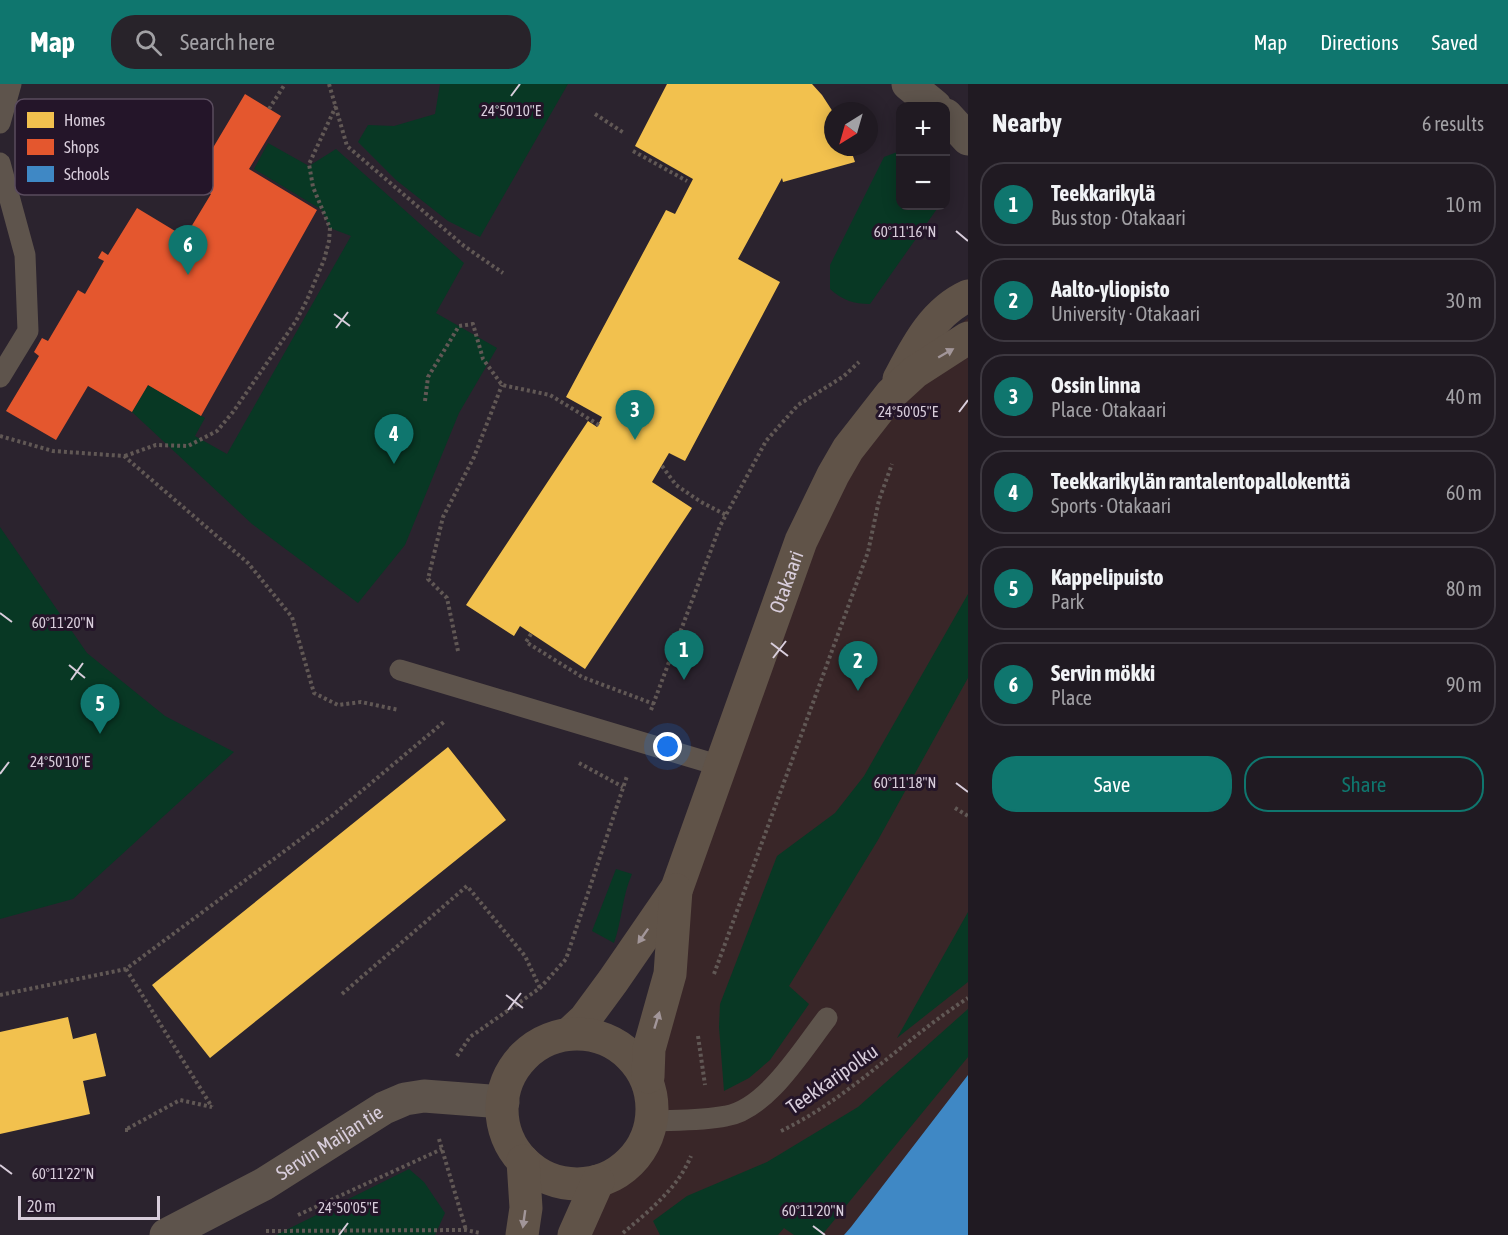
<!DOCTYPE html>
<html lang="en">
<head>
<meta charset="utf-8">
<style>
  body { margin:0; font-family:"Asap Condensed",sans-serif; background:#28232a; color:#f1f3f6 }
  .controls { position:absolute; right:18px; top:18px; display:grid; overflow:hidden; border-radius:12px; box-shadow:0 3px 15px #0003 }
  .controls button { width:54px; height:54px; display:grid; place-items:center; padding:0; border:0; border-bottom:2px solid #3d3840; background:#201a22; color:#f1f3f6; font:30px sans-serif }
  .compass { position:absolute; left:824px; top:18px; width:54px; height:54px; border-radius:50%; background:#201a22; box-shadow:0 3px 15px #0003; rotate:217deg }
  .scale { position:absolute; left:18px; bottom:15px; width:142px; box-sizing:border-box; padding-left:6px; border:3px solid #d8cddb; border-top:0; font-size:16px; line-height:21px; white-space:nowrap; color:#d8cddb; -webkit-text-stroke:4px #241529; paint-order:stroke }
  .you { position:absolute; left:668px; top:663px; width:21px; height:21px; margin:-15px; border:4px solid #fff; border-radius:50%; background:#1a73e8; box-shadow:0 0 0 9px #1a73e833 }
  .badge { display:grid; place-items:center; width:39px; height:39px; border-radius:50%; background:#0f766e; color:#fff; font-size:20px; font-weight:700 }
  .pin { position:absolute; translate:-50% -50px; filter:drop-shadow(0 2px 3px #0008) }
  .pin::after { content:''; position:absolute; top:32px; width:21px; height:18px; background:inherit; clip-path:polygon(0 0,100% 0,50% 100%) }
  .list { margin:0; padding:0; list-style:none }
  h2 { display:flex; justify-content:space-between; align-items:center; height:78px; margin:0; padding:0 24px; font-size:26px }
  h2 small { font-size:20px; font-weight:400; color:#a2a1a5 }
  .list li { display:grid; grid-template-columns:39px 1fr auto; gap:18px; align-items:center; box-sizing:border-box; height:84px; margin:0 12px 12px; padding:0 12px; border:2px solid #3d3840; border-radius:24px }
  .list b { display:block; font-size:22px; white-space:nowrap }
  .list p { margin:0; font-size:20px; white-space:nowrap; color:#a2a1a5 }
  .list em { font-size:20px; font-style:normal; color:#a2a1a5 }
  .actions { display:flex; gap:12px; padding:18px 24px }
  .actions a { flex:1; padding:14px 0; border:2px solid #0f766e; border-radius:24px; text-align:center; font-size:21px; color:#0f766e }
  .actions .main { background:#0f766e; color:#fff }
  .icon { flex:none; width:33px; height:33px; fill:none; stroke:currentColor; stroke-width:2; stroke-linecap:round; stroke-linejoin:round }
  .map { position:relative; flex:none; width:968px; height:1151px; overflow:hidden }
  header { display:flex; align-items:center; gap:36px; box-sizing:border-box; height:84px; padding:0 30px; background:#0f766e; color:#fff }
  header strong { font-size:28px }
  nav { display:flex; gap:33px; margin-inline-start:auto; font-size:21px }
  .search { width:420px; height:54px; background:#28232a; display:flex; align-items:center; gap:15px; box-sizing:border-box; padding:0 21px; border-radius:24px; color:#a2a1a5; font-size:22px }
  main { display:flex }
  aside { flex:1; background:#201a22 }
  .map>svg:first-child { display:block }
  .education { fill:#392628 }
  .green { fill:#083824 }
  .homes { fill:#f2c14e }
  .shops { fill:#e4572e }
  .schools { fill:#3f88c5 }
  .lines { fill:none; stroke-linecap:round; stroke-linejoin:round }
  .path { stroke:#615855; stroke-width:4; stroke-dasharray:3 3; stroke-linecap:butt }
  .lane { stroke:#5e544c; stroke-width:21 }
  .street { stroke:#5e544c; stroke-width:33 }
  .secondary { stroke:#605348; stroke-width:33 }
  .oneway { fill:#a29699 }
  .ticks { fill:none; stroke:#d8cddb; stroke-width:2 }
  .labels { text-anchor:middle; stroke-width:6; stroke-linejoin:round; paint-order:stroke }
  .street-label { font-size:20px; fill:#d8cddb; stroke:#241529 }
  .key { fill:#241529; stroke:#5a4c5e; stroke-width:1.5 }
  .key-label { font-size:16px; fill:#d8cddb }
  .ticks-label { font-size:15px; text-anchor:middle; fill:#d8cddb; stroke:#241529; stroke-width:6; stroke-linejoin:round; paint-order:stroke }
</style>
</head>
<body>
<header>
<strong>Map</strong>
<div class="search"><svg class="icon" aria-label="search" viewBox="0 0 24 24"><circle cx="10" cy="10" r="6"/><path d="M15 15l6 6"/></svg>Search here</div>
<nav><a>Map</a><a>Directions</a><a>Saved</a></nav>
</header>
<main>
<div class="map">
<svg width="968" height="1151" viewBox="0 0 968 1151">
  <rect width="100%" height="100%" fill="#2b232e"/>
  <path class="education" d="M968 234V1151H575L598 1097 637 1080 652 1037V1007L677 804 801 457 936 261Z"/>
  <path class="green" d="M440 0H568L480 153 448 137 396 96 358 58 368 41 394 42 435 30Z
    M268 59 309 82 336 65 464 179 436 229 497 264 459 329 405 461 358 519 252 440 132 328 148 301 205 334 195 352 227 370 351 152 330 144 322 126 254 85Z
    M900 67V122H939L870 220C854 220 842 216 830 205V181L884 73Z
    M0 443 87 569 165 632 234 668 73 815 0 835Z
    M968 510V594L878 756 789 902 809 920 770 976 749 994 724 1007 719 943 720 920 777 772 835 729 864 692Z
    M616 785 632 790C622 812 622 837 614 859L592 847Z
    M968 828V898L897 954Z
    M968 925V973L822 1151H794L784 1144 778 1151H660L653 1137 687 1112 767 1078 858 1023Z
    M409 1085 424 1098 445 1129 435 1151H276Z"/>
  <path class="homes" d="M667 0H812L822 11 833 28V63H850L855 78 783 98 782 94 738 175 780 198 685 377 669 369 652 398 692 424 585 585 520 542 514 552 466 521 588 337 597 343 602 333 566 313 666 126 675 130 693 95 635 62Z
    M448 663 506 736 210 974 152 901Z
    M68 933 73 955 96 949 106 992 83 997 90 1030 0 1050V948Z"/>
  <path class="shops" d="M245 10 281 32 249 85 317 126 201 332 148 301 132 328 88 302 56 356 6 327 39 272 34 268 42 254 48 257 78 206 85 210 104 177 98 174 102 167 108 171 137 124 185 153 211 110 192 99Z"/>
  <path class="schools" d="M968 991V1151H844L851 1143Z"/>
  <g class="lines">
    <path class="path" d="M329 0 347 62 464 162 503 189
      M269 25 285 0
      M595 30 624 49
      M633 67 687 97
      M425 317 428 293 459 242 473 240 483 275 502 301 550 311 599 341
      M0 352 53 367 124 372 248 479 292 533 314 609 338 621 361 618 399 626
      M125 372 156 361 188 362 217 347 233 328 296 237 307 216 324 176 329 157 330 144 313 103 309 80 336 22
      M662 382 676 401 701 418 726 431
      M531 550 526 558 582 593 654 620
      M458 567 447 514 428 495 443 433 474 373 502 301
      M651 626 720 442 766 357 798 321 844 292 859 278
      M579 679 623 703
      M955 724 968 732
      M126 885 212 1023
      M714 890 868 468 879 416 892 380
      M342 910 467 802 525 872 540 904
      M0 911 126 885 333 731 445 637
      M698 952 705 1001
      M457 972 470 953 540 904 566 875 627 692
      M128 1046H125L180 1016 212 1023
      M781 1047C850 1014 904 955 968 914
      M439 1055 466 1146
      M298 1131 442 1065
      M266 1147 466 1146 480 1149
      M623 1149C649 1127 678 1104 691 1072"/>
    <path class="lane" d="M0 39 11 0
      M0 79 25 171 28 247 0 293
      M400 586 721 682
      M652 1037C676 1036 701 1037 726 1032 767 1025 802 966 827 934"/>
    <g class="street">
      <path d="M908 0 935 22"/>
      <path d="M946 31 968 55"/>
      <path id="s1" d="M166 1151 264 1100 384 1024 405 1015 424 1012 503 1018"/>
    </g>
    <g class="secondary">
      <path d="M899 295C916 263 933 228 968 212"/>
      <path id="s2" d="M569 950 585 935 613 897 677 804 801 457 833 391 848 365 891 310 915 288 968 254"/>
      <circle cx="577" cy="1025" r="75"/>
      <path d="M648 993 649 965 670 890 676 806"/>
      <path d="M522 1151 526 1124 523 1077"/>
      <path d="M574 1151 598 1097"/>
    </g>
  </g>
  <defs><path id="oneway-solid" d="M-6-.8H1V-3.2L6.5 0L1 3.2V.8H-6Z" transform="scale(1.5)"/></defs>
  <g class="oneway">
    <use href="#oneway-solid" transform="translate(946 269) rotate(-30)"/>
    <use href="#oneway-solid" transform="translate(643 852) rotate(125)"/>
    <use href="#oneway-solid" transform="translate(657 936) rotate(-73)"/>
    <use href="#oneway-solid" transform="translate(524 1135) rotate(98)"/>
  </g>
  <path class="ticks" d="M511 12 520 0M956 147 968 157M334 230 350 242M336 244 348 228M959 328 968 316M0 529 12 538M771 559 788 572M773 574 786 557M69 581 85 594M71 596 83 579M0 690 9 678M956 699 968 708M506 911 523 924M508 926 521 909M0 1081 12 1090M813 1142 825 1151M339 1151 348 1139"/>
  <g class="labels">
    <g class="street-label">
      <text dy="7" stroke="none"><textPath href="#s2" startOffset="507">Otakaari</textPath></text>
      <text transform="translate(832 995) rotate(-35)" y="7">Teekkaripolku</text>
      <text dy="7" stroke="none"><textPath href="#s1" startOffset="188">Servin Maijan tie</textPath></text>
    </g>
  </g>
  <rect x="15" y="15" width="198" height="96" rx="9" class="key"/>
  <rect x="27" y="28" width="27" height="16" fill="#f2c14e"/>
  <rect x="27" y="55" width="27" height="16" fill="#e4572e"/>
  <rect x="27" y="82" width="27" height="16" fill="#3f88c5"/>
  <g class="key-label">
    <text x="64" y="42">Homes</text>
    <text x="64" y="69">Shops</text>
    <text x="64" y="96">Schools</text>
  </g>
  <g class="ticks-label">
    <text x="511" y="32">24°50'10"E</text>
    <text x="905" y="153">60°11'16"N</text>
    <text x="908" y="333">24°50'05"E</text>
    <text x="63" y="544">60°11'20"N</text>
    <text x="60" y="683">24°50'10"E</text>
    <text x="905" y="704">60°11'18"N</text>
    <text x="63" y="1095">60°11'22"N</text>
    <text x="348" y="1129">24°50'05"E</text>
    <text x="813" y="1132">60°11'20"N</text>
  </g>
</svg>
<div class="controls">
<button>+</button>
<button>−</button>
</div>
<svg class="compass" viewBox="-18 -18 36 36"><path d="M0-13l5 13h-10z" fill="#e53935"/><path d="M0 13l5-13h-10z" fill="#a2a1a5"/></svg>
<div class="scale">20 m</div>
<div class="you"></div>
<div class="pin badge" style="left:684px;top:596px">1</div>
<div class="pin badge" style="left:858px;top:607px">2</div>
<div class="pin badge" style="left:635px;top:356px">3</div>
<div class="pin badge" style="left:394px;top:380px">4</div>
<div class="pin badge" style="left:100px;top:650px">5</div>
<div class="pin badge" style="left:188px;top:191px">6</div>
</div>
<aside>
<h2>Nearby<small>6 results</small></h2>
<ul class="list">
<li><span class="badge">1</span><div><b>Teekkarikylä</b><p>Bus stop · Otakaari</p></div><em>10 m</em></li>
<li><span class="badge">2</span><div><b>Aalto-yliopisto</b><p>University · Otakaari</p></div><em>30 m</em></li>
<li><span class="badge">3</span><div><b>Ossin linna</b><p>Place · Otakaari</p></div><em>40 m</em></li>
<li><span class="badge">4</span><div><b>Teekkarikylän rantalentopallokenttä</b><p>Sports · Otakaari</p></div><em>60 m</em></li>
<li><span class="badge">5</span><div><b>Kappelipuisto</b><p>Park</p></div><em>80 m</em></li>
<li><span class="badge">6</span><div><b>Servin mökki</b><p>Place</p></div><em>90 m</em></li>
</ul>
<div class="actions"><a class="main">Save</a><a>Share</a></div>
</aside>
</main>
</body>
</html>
